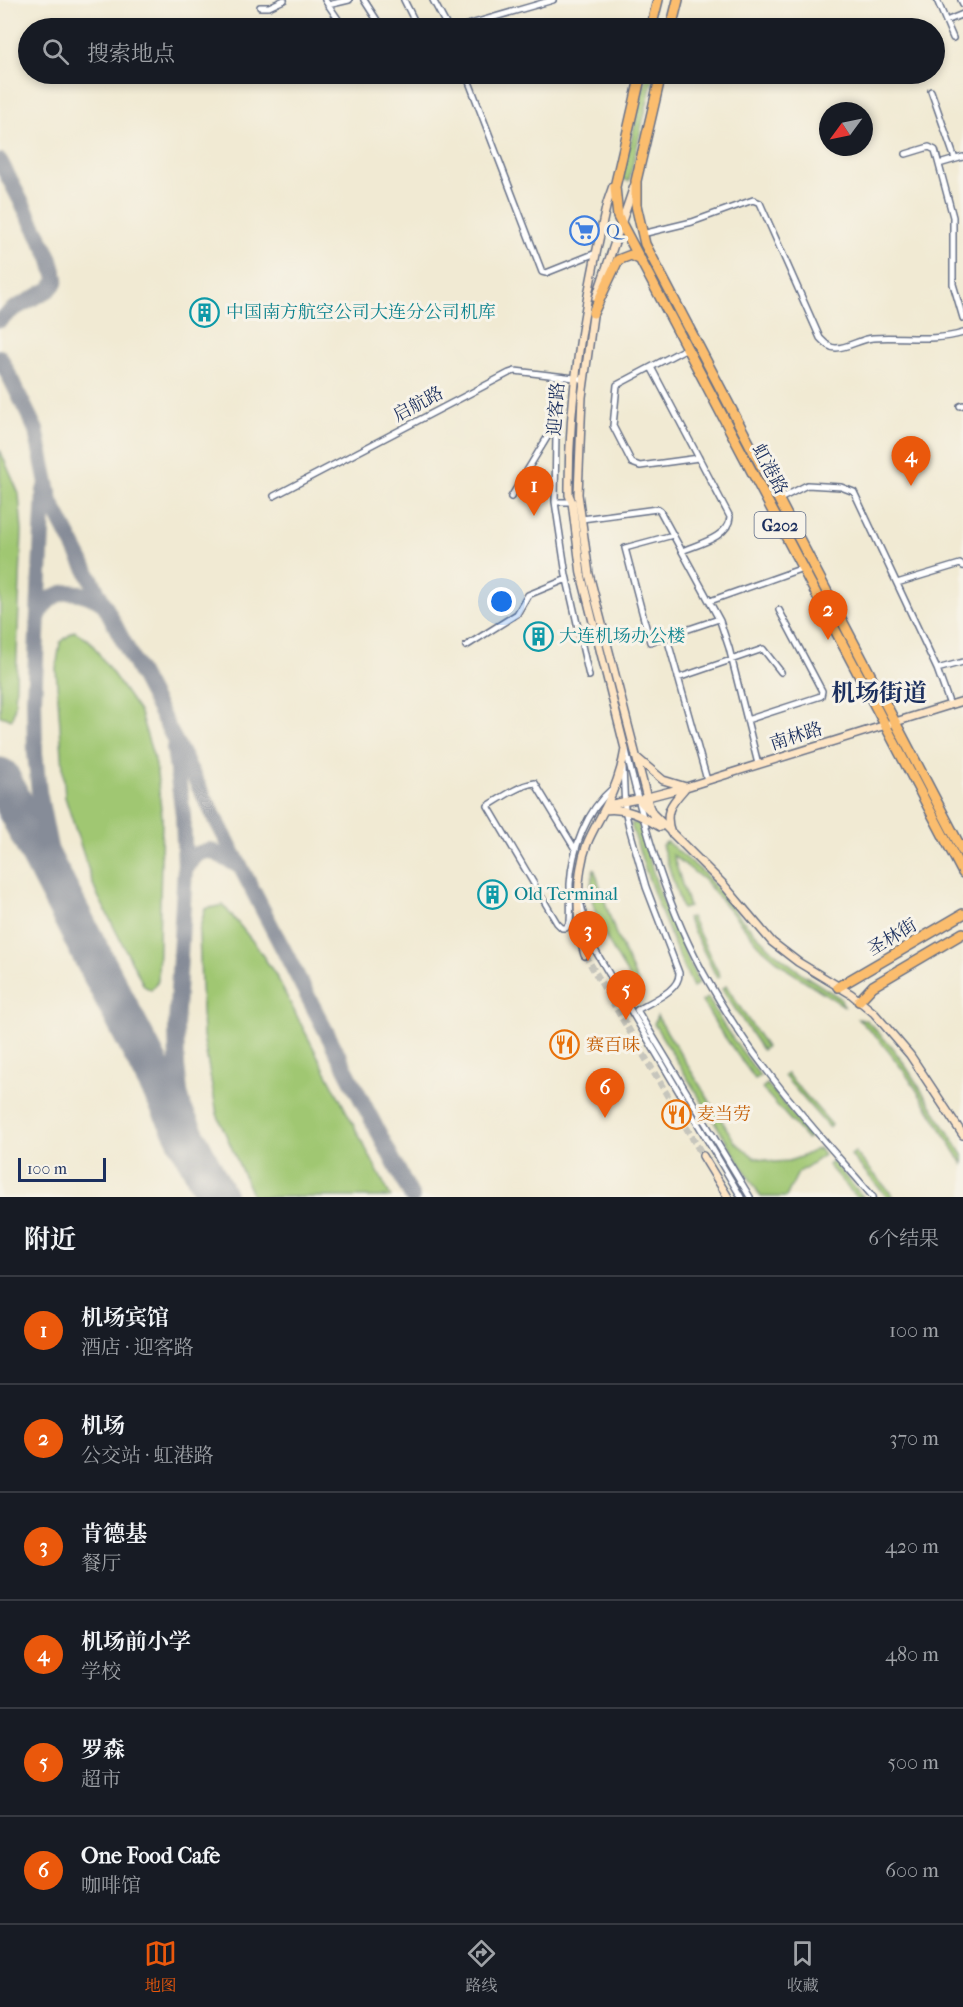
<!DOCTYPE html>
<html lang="zh">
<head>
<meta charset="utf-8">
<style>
  body { margin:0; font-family:"IM FELL French Canon","Noto Serif SC",serif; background:#242831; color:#f1f3f6 }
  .compass { position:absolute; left:819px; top:102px; width:54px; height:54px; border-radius:50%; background:#171b24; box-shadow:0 3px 9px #0003; rotate:237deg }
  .scale { position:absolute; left:18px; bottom:15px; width:88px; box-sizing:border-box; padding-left:6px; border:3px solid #1b2f5e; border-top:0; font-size:16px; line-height:21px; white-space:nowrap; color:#1b2f5e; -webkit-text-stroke:4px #f7f3e8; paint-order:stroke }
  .you { position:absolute; left:502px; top:602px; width:21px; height:21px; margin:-15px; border:4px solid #fff; border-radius:50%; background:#1a73e8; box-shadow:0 0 0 9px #1a73e833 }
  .badge { display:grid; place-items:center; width:39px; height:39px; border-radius:50%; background:#ea580c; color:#fff; font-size:20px; font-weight:700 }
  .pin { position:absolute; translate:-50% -50px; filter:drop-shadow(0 2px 3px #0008) }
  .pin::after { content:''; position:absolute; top:32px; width:21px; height:18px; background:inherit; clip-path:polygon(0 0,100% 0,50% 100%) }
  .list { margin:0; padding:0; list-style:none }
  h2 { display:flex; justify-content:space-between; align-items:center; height:78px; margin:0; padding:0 24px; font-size:26px }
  h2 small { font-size:20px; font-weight:400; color:#9ea1a6 }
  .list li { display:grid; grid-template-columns:39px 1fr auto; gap:18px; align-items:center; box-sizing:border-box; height:108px; padding:0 24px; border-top:2px solid #363941 }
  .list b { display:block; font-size:22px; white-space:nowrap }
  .list p { margin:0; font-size:20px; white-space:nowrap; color:#9ea1a6 }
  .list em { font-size:20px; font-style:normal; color:#9ea1a6 }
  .icon { flex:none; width:33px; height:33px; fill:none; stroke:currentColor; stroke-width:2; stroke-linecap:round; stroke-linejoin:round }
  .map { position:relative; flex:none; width:963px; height:1197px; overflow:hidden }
  .search { position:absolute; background:#171b24; box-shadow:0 3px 9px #0003; left:18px; right:18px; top:18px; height:66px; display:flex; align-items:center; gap:15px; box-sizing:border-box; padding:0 21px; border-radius:33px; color:#9ea1a6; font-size:22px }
  .sheet { height:726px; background:#171b24 }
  nav { display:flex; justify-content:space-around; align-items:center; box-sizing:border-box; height:84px; border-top:2px solid #363941; background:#171b24; font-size:16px; color:#9ea1a6 }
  nav a { display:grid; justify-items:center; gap:3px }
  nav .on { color:#ea580c }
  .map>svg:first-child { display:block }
  .grass { fill:#a0c772; stroke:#5e7b68; stroke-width:1.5 }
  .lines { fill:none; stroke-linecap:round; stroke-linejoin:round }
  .taxiway { stroke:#868c98; stroke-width:16 }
  .runway { stroke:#868c98; stroke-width:39 }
  .secondary-tunnel { stroke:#c6c5bc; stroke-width:7; stroke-dasharray:7 3.5; stroke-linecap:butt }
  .street-casing { stroke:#667087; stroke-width:8 }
  .secondary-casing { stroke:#667087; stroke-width:10 }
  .highway-casing { stroke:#667087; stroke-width:12 }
  .street { stroke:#fff; stroke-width:5 }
  .secondary { stroke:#fde5c5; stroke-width:7 }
  .highway { stroke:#fbbd6e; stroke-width:9 }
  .labels { text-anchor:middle; stroke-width:6; stroke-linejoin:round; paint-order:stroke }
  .shield { fill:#f7f3e8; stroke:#5d6a87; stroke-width:1.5 }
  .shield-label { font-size:16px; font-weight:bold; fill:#1b2f5e }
  .shop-label { font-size:18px; fill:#366cbe; stroke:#f7f3e8; text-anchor:start }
  .culture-label { font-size:18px; fill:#0d838f; stroke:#f7f3e8; text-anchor:start }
  .street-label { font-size:18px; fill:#1b2f5e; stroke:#f7f3e8 }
  .food-label { font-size:18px; fill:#c56008; stroke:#f7f3e8; text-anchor:start }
  .district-label { font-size:24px; font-weight:bold; fill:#1b2f5e; stroke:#f7f3e8 }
</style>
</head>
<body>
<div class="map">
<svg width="963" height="1197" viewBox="0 0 963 1197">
  <rect width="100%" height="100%" fill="#f7f3e8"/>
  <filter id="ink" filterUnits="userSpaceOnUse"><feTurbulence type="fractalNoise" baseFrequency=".0167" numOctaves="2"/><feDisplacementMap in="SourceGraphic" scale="12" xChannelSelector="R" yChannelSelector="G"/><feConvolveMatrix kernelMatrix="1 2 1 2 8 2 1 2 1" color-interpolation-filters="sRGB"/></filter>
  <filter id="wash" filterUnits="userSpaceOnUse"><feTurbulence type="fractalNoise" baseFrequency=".008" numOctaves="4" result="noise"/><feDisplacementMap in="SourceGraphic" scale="24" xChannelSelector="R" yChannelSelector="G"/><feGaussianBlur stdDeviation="1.35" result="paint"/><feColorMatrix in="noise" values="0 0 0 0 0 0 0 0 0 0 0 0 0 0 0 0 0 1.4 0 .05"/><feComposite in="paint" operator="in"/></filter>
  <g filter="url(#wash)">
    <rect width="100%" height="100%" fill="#f1ead3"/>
    <path class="grass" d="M647 74H654L629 181 622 179Z
      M0 450 19 494 22 531 15 705 12 719 0 716Z
      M74 631 90 641 140 713 156 765 162 818 158 981 151 990 144 986 95 890 65 797 56 669 60 643Z
      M638 822 657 885 671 922 699 983 693 987C668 934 648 881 631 824Z
      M667 842 704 873 743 921 773 951 804 975 840 998 844 1006 788 970 761 947 704 880 673 855 689 907 682 909 662 845Z
      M594 868 615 932 639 985 635 987C618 957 595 927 591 892 590 884 593 875 594 868Z
      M223 905 255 944 275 974 391 1197H253L217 1114 203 1036 199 932 205 909Z
      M691 917 720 976 717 978 687 918Z
      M726 986 766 1047 762 1050 722 989Z
      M708 998 725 1028 760 1076 755 1079 719 1029 702 1001Z
      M657 1016 735 1142 754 1157 774 1162 789 1161 803 1156 819 1148 824 1155 798 1173 786 1197H761L654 1024Z
      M858 1019 866 1020 891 1046 903 1062 963 1155V1164C931 1115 903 1059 858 1019Z
      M787 1074 832 1125 829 1128 784 1076Z
      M767 1084 811 1137 807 1139 762 1088Z
      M855 1152 894 1197H887L851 1155Z
      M832 1161 863 1197H856L828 1165Z"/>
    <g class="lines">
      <path class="taxiway" d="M0 161 50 257 56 278 55 283 50 289 12 310 0 320
        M0 357 36 430 51 502 412 1197
        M44 490 34 699 35 753 39 792 53 863 86 944
        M38 618C51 585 80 587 105 605
        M174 748 183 815 185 868 176 1026 177 1066 180 1092 196 1157
        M185 868 197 854 210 850 241 867"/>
      <path class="runway" d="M0 777 217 1197"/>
    </g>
  </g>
  <g filter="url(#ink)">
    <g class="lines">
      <path class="secondary-tunnel" d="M585 955 703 1156"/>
      <defs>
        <path id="street" d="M325 0 344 28
          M364 0 382 28
          M404 0 418 28
          M433 0 448 28
          M937 0 953 38
          M961 0 963 4
          M328 5 349 0
          M260 7H269L284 0
          M946 21 963 14
          M457 28 553 0
          M466 74 542 272 546 273 596 253
          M931 91 955 159
          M906 154 929 147 935 150 953 217V284L963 318
          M939 164 963 157
          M642 234 692 222 753 200 760 203 820 338C825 343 829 348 836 348 848 348 860 339 873 338 902 336 934 342 963 333
          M687 348 617 385 613 426 632 463 640 466 699 458
          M651 367 730 517C729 537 698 544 682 551
          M960 406 963 405
          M274 496 509 373 515 371 583 379
          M511 497 551 431 556 433 555 502 566 575 589 676
          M778 500 807 485 841 487 854 492 937 669 950 705
          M555 502H572
          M582 519 657 509 660 511 720 621 729 648 758 764
          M673 535 625 548 650 642 719 619
          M897 583 960 564 963 566
          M710 601 803 568
          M669 645 707 780
          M466 646 517 614 528 595 567 579
          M937 669 963 662
          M678 678 763 649 781 672
          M747 720 821 696 822 691 779 610
          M626 750C644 827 668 912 708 981 725 1011 744 1041 765 1068 798 1113 837 1155 873 1197
          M623 767 625 810 629 827 646 887 679 973C680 991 651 1001 637 1010L750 1197
          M575 849 535 783C519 785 501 798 488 806L557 923 562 928H566L570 922C571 910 570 897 570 884 572 849 586 811 613 788
          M581 905 589 937 595 950 741 1197"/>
        <path id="secondary" d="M596 298 634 186
          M594 308 582 397 578 494 589 574 649 806 653 815
          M636 757 663 780 686 787C672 803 663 811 671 833
          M644 798 686 787 963 701
          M607 805 638 799 723 884 772 942 798 962 851 994 874 1013 910 1055 963 1135
          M604 810C626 807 642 816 660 827
          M585 955C575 925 576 873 587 844 592 831 600 819 606 806 615 788 622 769 625 749L581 574 572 502 569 495C568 394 585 301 607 203L613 186
          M703 1156 728 1197"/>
        <path id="highway" d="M651 28 658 0
          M671 28 678 0
          M641 74 615 187 618 217 963 873
          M661 74 636 181V205L645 244 963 852
          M593 313 618 260 631 255 641 260
          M838 987 963 914
          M859 1001 873 986 963 933"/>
      </defs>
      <use href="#street" class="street-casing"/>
      <use href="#secondary" class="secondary-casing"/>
      <use href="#highway" class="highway-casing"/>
      <use href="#street" class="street"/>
      <use href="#secondary" class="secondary"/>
      <use href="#highway" class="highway"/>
    </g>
  </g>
  <defs>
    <symbol id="supermarket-ring" viewBox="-11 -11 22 22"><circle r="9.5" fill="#f7f3e8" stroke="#3f7fe0" stroke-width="1.5"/><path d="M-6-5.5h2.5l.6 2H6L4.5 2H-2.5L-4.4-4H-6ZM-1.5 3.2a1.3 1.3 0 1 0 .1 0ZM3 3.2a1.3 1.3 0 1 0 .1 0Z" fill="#3f7fe0"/></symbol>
    <symbol id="building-ring" viewBox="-11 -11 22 22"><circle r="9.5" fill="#f7f3e8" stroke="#0f9aa8" stroke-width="1.5"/><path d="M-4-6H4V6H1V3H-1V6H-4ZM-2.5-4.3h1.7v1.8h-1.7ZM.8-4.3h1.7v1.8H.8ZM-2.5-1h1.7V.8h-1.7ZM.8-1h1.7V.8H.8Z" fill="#0f9aa8"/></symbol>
    <symbol id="restaurant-ring" viewBox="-11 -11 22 22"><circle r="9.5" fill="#f7f3e8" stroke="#e8710a" stroke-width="1.5"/><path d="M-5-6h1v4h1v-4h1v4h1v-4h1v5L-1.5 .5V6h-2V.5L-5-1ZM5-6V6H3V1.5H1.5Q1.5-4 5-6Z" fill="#e8710a"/></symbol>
  </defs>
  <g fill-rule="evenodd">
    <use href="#supermarket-ring" x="568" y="214" width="33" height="33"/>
    <use href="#building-ring" x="188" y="296" width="33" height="33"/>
    <use href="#building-ring" x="522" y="620" width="33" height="33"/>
    <use href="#building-ring" x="476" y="878" width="33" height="33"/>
    <use href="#restaurant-ring" x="548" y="1028" width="33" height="33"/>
    <use href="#restaurant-ring" x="660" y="1098" width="33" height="33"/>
  </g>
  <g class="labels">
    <rect class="shield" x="754.5" y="512" width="51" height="26" rx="4.5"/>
    <g class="shield-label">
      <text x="780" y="531">G202</text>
    </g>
    <g class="shop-label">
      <text x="606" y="237">Q</text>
    </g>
    <g class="culture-label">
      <text x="226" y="318">中国南方航空公司大连分公司机库</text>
      <text x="559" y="642">大连机场办公楼</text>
      <text x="514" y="900">Old Terminal</text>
    </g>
    <g class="street-label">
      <text transform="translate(418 404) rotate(-28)" y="6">启航路</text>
      <text transform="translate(556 409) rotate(-86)" y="6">迎客路</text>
      <text transform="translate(770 469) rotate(62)" y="6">虹港路</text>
      <text transform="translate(796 736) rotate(-18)" y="6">南林路</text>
      <text transform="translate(892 937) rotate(-31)" y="6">圣林街</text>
    </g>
    <g class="food-label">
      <text x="586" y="1051">赛百味</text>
      <text x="697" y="1120">麦当劳</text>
    </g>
    <g class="district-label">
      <text x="879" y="701">机场街道</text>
    </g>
  </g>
</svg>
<svg class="compass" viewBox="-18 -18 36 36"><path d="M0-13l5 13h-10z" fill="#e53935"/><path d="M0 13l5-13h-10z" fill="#9ea1a6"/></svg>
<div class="scale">100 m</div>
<div class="you"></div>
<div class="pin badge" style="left:534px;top:516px">1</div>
<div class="pin badge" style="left:828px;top:640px">2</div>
<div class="pin badge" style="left:588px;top:961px">3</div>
<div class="pin badge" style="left:911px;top:486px">4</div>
<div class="pin badge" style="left:626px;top:1020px">5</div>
<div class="pin badge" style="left:605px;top:1118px">6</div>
<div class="search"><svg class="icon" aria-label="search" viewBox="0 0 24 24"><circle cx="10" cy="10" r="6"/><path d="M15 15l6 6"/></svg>搜索地点</div>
</div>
<section class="sheet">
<h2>附近<small>6个结果</small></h2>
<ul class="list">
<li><span class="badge">1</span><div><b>机场宾馆</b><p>酒店 · 迎客路</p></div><em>100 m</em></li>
<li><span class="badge">2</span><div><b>机场</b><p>公交站 · 虹港路</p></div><em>370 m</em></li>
<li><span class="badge">3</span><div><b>肯德基</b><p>餐厅</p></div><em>420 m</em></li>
<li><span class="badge">4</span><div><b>机场前小学</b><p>学校</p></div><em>480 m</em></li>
<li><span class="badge">5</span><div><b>罗森</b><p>超市</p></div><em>500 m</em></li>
<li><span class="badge">6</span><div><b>One Food Cafe</b><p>咖啡馆</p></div><em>600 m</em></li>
</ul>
</section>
<nav>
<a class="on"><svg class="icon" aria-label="map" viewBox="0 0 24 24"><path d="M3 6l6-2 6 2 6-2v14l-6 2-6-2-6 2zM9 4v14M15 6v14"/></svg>地图</a>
<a><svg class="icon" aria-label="directions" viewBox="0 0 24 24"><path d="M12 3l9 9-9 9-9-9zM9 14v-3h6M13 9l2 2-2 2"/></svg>路线</a>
<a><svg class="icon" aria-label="saved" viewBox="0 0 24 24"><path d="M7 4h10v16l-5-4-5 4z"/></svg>收藏</a>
</nav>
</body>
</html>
